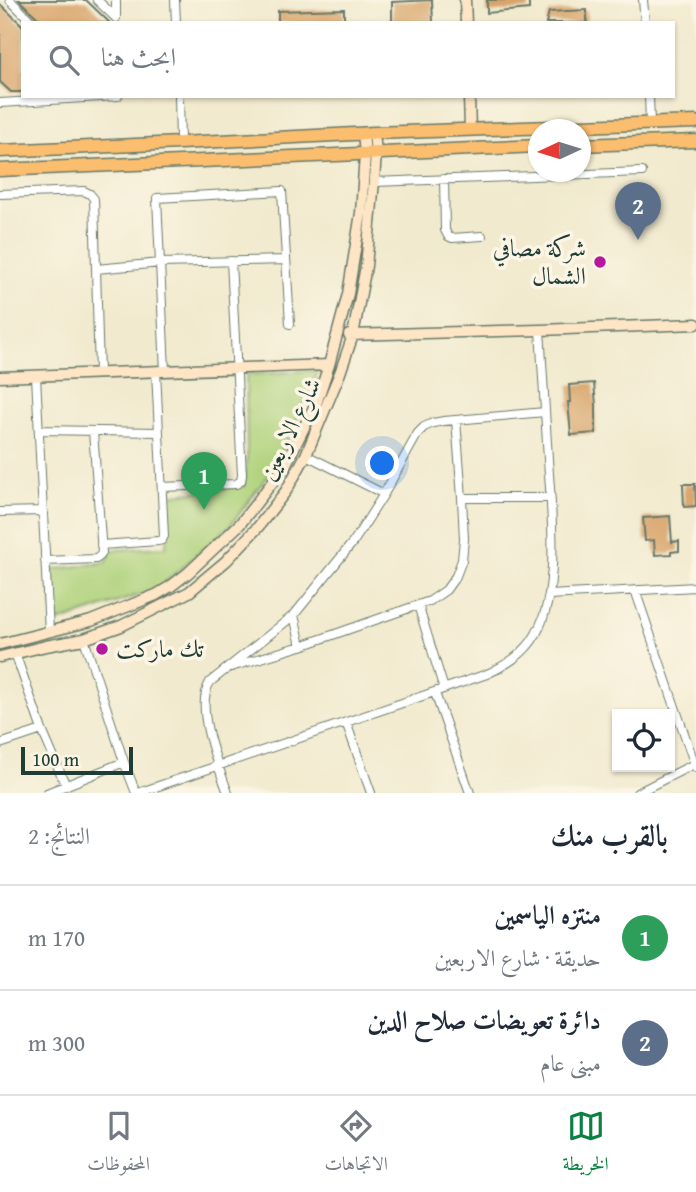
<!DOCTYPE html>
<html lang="ar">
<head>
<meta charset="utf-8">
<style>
  body { margin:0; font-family:"Gentium Book Plus",Amiri,serif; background:#f2f2f3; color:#1f2937; direction:rtl }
  .controls { position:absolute; right:21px; bottom:21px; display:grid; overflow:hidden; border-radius:0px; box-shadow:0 2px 5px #0004 }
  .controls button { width:63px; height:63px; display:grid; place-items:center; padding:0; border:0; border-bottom:2px solid #e0e1e3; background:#fff; color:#1f2937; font:35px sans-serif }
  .compass { position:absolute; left:528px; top:119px; width:63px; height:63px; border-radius:50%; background:#fff; box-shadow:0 2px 5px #0004; rotate:266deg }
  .scale { position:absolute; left:21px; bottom:18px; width:112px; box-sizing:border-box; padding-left:7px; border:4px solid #1f3d34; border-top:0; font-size:19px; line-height:24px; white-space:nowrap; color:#1f3d34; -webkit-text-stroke:5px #fcf5e5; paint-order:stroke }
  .you { position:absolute; left:383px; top:464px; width:24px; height:24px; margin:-18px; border:5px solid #fff; border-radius:50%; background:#1a73e8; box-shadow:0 0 0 10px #1a73e833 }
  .badge { display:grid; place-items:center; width:46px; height:46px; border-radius:50%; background:#0b8043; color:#fff; font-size:23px; font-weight:700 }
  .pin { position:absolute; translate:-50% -58px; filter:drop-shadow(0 2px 4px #0008) }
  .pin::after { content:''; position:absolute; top:37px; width:24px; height:21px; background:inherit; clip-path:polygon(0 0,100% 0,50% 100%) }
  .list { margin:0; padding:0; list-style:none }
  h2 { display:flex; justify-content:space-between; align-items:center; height:91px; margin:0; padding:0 28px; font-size:30px }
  h2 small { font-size:23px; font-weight:400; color:#747a83 }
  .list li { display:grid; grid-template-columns:46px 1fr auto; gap:21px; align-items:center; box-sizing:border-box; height:105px; padding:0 28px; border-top:2px solid #e0e1e3 }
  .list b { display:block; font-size:26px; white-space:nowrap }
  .list p { margin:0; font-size:23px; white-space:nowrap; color:#747a83 }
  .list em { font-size:23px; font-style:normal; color:#747a83 }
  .icon { flex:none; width:38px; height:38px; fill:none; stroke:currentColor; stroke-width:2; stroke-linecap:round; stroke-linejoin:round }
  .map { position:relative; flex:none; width:696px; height:793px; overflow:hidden; direction:ltr }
  .search { position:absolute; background:#fff; box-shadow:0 2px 5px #0004; left:21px; right:21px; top:21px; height:77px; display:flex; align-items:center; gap:18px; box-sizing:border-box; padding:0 24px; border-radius:0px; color:#747a83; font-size:26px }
  .sheet { height:301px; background:#fff }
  nav { display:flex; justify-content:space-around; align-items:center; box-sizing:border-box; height:98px; border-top:2px solid #e0e1e3; background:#fff; font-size:19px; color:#747a83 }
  nav a { display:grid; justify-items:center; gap:4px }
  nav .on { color:#0b8043 }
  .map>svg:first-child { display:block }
  .green { fill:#afd27b; stroke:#678858; stroke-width:2 }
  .building { fill:#d8a46b }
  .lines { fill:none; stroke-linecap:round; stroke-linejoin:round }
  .street-casing { stroke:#687a6a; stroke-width:10 }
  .secondary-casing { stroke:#687a6a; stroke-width:13 }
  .primary-casing { stroke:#687a6a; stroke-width:15 }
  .street { stroke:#fff; stroke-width:8 }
  .secondary { stroke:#fde5c5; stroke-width:10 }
  .primary { stroke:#fbbd6e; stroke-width:12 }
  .poi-dot { fill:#b5179e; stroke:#fcf5e5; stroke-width:2.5 }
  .labels { text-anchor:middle; stroke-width:7; stroke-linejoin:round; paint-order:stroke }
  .poi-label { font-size:24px; fill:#1f3d34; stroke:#fcf5e5; text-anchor:end }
  .street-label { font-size:24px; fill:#1f3d34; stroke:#fcf5e5 }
</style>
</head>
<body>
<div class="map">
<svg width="696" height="793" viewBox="0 0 696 793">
  <rect width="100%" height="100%" fill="#fcf5e5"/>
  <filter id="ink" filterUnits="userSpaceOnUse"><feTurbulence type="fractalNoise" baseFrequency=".0143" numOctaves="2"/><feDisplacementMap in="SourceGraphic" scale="14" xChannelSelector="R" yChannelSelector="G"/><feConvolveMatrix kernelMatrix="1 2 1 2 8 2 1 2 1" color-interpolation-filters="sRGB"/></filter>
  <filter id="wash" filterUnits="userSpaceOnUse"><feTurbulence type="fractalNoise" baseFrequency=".00686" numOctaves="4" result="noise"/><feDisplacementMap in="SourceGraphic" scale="28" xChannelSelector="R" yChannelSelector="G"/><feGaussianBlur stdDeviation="1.57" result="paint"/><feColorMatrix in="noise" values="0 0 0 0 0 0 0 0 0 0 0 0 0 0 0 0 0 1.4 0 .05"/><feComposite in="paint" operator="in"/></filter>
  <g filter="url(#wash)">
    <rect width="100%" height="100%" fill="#f1eace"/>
    <path class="green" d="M319 370 278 462 230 526 157 589 55 623 50 570 107 562 109 550 166 547 168 495 244 486 247 457 246 375Z"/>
    <g id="blocks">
      <path class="building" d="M19 0H86L110 23H43Z
        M432 0 433 23H392V2Z
        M487 0H529V9L487 13Z
        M0 4 23 26V92H11L0 82Z
        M344 9V23H278V11Z
        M587 10V23H546L549 12Z
        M594 383 596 405V433L571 435 568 402H570L569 385Z
        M683 484H695L696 506 684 507Z
        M670 516 672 542 679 541V551L671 552V554L655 555 654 540 645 541 643 518Z"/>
    </g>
  </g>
  <g filter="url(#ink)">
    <use href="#blocks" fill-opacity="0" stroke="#687a6a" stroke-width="2"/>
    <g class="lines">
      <defs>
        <path id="street" d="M10 0 33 23
          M97 0 116 18
          M116 0V18
          M175 0 176 23
          M643 0 645 23
          M179 96 180 143
          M649 96 650 122
          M0 103 118 96
          M444 179 445 230 448 236 452 238 482 236
          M374 182 642 172
          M0 194 84 191 90 194 94 199 99 373
          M96 269 161 263 285 260
          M165 371 157 198 282 191 290 324
          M36 376 49 632
          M39 430 159 432
          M306 455 384 494
          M162 487 236 484 241 481 242 475 231 261
          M462 498H550
          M0 512 43 511
          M101 545 158 541 162 540 164 536 156 371
          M45 561 96 559 100 556 102 553 93 431
          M635 590 696 768
          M549 595 696 587
          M418 605 444 689
          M294 615 301 646
          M84 639 124 762 136 793
          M15 653 42 730 66 786
          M231 667 301 646 418 605 430 601 446 590 456 576 462 560 464 539 462 498 456 420
          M435 693 470 793
          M346 722 371 793
          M0 744 42 730
          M47 793 124 762
          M138 793 487 674C506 665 525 654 536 634 561 590 551 509 548 459 545 416 543 373 540 330
          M228 793C218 765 194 708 210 682L294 615 354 541 384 494 418 433 424 427 433 423 444 421 545 412
          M637 793 696 763"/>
        <path id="secondary" d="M465 0 466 23
          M469 96 470 130
          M349 335 540 330 696 324
          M0 377 329 365
          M0 644 91 621 156 595 171 586 188 573 240 524 285 466 317 401 329 365 348 294 361 213 365 154 363 133
          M0 657 46 646 84 639 121 626 189 592 226 561 258 527 286 491 306 455 340 373 353 335 366 266 374 182 376 153 374 133"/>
        <path id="primary" d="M580 145 696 141
          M0 151 180 143 374 133 696 122
          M0 170 538 146"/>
      </defs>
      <use href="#street" class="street-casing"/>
      <use href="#secondary" class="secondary-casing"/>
      <use href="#primary" class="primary-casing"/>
      <use href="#street" class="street"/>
      <use href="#secondary" class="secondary"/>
      <use href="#primary" class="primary"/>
    </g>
  </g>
  <g class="poi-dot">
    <circle cx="600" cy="262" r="7"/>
    <circle cx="102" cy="649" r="7"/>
  </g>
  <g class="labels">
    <g class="poi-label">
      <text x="586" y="256">شركة مصافي<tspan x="586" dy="28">الشمال</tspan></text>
      <text x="116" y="657" text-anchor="start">تك ماركت</text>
    </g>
    <g class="street-label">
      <text transform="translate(290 429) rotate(-64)" y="8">شارع الاربعين</text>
    </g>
  </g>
</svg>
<div class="controls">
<button><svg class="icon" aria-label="locate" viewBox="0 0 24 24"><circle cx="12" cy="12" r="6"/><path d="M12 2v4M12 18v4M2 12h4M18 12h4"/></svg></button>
</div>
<svg class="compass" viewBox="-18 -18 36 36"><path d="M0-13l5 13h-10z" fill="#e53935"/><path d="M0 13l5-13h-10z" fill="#747a83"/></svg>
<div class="scale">100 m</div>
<div class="you"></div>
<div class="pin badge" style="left:204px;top:510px;background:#2e9e5b">1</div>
<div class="pin badge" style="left:638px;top:240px;background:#5c6f8a">2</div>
<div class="search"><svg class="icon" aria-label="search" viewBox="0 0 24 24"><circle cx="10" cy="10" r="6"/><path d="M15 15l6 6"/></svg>ابحث هنا</div>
</div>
<section class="sheet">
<h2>بالقرب منك<small>النتائج: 2</small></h2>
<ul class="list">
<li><span class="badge" style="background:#2e9e5b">1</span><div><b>منتزه الياسمين</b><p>حديقة · شارع الاربعين</p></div><em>170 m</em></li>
<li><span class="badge" style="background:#5c6f8a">2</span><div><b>دائرة تعويضات صلاح الدين</b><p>مبنى عام</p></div><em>300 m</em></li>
</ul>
</section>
<nav>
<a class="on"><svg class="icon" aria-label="map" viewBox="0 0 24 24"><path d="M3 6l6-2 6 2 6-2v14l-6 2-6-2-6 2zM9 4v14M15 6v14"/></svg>الخريطة</a>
<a><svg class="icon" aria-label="directions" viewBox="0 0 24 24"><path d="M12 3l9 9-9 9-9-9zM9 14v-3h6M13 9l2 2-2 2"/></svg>الاتجاهات</a>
<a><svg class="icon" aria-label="saved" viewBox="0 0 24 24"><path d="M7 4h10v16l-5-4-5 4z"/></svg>المحفوظات</a>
</nav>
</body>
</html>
